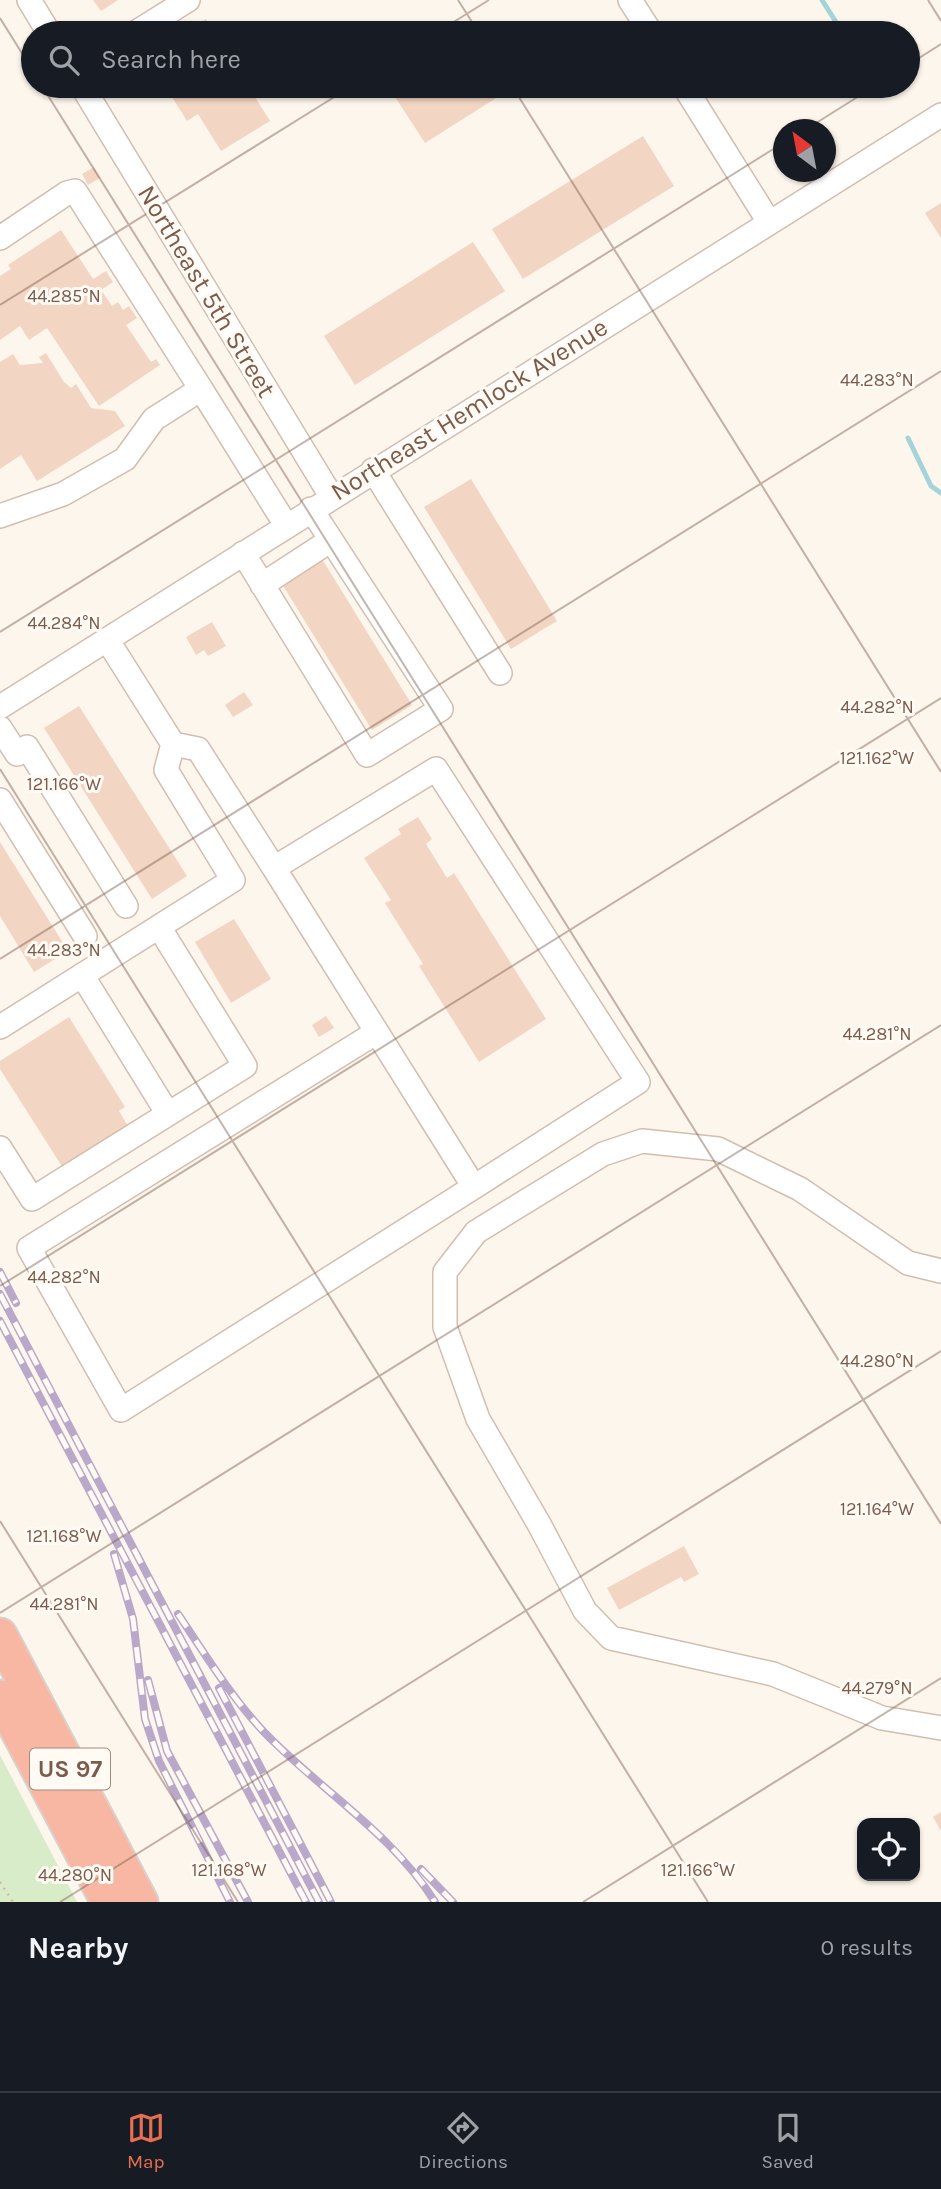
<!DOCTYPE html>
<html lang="en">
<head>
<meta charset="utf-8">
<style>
  body { margin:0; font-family:Karla,sans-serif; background:#242831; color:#f1f3f6 }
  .controls { position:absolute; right:21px; bottom:21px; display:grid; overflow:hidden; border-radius:14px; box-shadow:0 2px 5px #0004 }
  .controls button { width:63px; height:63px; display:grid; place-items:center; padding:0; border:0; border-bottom:2px solid #363941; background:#171b24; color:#f1f3f6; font:35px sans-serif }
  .compass { position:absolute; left:773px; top:119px; width:63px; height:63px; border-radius:50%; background:#171b24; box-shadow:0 2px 5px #0004; rotate:328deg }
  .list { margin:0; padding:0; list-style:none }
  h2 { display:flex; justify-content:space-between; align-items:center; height:91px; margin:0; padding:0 28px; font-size:30px }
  h2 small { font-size:23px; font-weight:400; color:#9ea1a6 }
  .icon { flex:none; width:38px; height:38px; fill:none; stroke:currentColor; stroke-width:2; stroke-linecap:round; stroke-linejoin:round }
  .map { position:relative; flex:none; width:941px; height:1902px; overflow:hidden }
  .search { position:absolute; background:#171b24; box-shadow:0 2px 5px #0004; left:21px; right:21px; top:21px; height:77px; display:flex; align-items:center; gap:18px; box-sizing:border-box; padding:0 24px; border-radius:38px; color:#9ea1a6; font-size:26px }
  .sheet { height:189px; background:#171b24 }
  nav { display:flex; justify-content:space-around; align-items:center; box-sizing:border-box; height:98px; border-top:2px solid #363941; background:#171b24; font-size:19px; color:#9ea1a6 }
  nav a { display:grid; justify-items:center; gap:4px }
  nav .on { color:#e76f51 }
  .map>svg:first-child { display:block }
  .green { fill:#d8ecc9 }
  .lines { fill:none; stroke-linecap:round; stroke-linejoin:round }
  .stream { stroke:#a5d3da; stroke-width:5 }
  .building { fill:#f3d5c3 }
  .minor-casing { stroke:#d1beb0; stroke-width:26 }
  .highway-casing { stroke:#dad1cd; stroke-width:37 }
  .path { stroke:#d9b8a5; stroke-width:2.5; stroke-dasharray:2 5; stroke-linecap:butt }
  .minor { stroke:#fff; stroke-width:23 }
  .highway { stroke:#f7b7a3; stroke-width:33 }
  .rail-casing { stroke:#b9a8c9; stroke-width:8 }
  .rail { stroke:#fffaf3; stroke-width:5; stroke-dasharray:16; stroke-linecap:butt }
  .ticks { fill:none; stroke:#7a5c4d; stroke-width:2; stroke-opacity:0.45 }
  .labels { text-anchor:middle; stroke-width:6; stroke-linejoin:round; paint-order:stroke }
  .shield { fill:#fffaf3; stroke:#a28b7f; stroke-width:2 }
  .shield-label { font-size:24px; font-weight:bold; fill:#7a5c4d }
  .street-label { font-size:26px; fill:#7a5c4d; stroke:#fffaf3 }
  .ticks-label { font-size:18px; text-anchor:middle; fill:#7a5c4d; stroke:#fffaf3; stroke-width:6; stroke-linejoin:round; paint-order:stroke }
</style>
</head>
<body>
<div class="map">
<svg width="941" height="1902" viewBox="0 0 941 1902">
  <rect width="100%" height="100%" fill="#fdf6ec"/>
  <path class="green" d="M0 1755 77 1902H0Z"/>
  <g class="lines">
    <path class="stream" d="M822 0 843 33
      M908 438 931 486 941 493"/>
  </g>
  <path class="building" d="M93 0H118L101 11Z
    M206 19 215 33H183Z
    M180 86H248L270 121 221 151 198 114 187 121 170 94Z
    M388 86H511L512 88 425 143Z
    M643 136 674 186 523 279 492 229Z
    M94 167 100 178 88 185 82 174Z
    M941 203V238L925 213Z
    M61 230 93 279 106 271 113 282 101 290 112 306 118 302 123 310 129 306 137 318 126 325 151 362 156 359 160 365 99 406 47 328 29 340 20 326 0 340V276L11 269 8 265Z
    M473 242 505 291 355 385 324 336Z
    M46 353 64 382 71 388 76 384 91 408 115 411 125 426 37 481 21 455 0 469V362L13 354 20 365 43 363 39 357Z
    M471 479 557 621 511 649 424 507Z
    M322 559 412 705 372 730 282 584Z
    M212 622 226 646 208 656 204 650 196 655 186 637Z
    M244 692 253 705 233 717 225 705Z
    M79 706 187 876 152 899 44 728Z
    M418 817 432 839 426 844 447 878 454 873 546 1019 479 1062 419 966 423 964 385 903 391 900 364 858 401 834 398 829Z
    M0 842 68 951 34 972 0 916Z
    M234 919 271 979 231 1003 195 942Z
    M326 1016 334 1028 319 1037 312 1025Z
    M69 1017 125 1107 119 1111 128 1126 63 1168 0 1069V1061Z
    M684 1546 699 1574 684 1582 681 1577 619 1610 607 1588Z
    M941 1812V1831L933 1817Z"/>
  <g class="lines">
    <defs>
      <path id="minor" d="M29 0 49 33
        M630 0 651 33
        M135 33 188 0
        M82 86 331 496
        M684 86 769 222
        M0 238 67 193 75 191 201 389
        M373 470 500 673
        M0 516 63 494 125 459 154 419 201 389 286 525
        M243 553 367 755 441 709 311 509
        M262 585 331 540
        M108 641 173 744 198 749 274 868 436 769 638 1082 474 1187 274 868
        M0 707 941 115
        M0 728 17 754 27 747 126 906
        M0 800 85 936
        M82 975 168 1114
        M0 1027 233 880 166 770 173 744
        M377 1032 29 1248 121 1410 474 1187
        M0 1148 32 1199 245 1066 159 927
        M941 1271 908 1263 800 1189 718 1149 642 1141 603 1154 476 1232 445 1272V1327L478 1419 539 1524 585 1611 611 1638 773 1674 882 1718 941 1728"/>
      <path id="highway" d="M0 1635 141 1902
        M0 1697 108 1902"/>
    </defs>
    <use href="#minor" class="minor-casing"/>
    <use href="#highway" class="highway-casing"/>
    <path class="path" d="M0 1882 13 1902"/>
    <use href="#minor" class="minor"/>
    <use href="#highway" class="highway"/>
    <defs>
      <path id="rail" d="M0 1272 16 1303
        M0 1294 319 1902
        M0 1321 306 1902
        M114 1554 133 1619 145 1719 159 1761 230 1902
        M178 1614C205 1654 231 1697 264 1732 320 1790 391 1832 435 1902
        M148 1680 167 1751 248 1902
        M219 1688 331 1902
        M421 1869 453 1902"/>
    </defs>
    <use href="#rail" class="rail-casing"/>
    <use href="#rail" class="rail"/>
  </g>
  <path class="ticks" d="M458 0 479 33M928 0 941 21M0 18 33 71M436 33 489 0M908 65 941 44M42 86 941 1524M512 86 941 772M805 130 875 86M0 305 352 86M0 632 783 143M0 769 708 1902M0 959 941 371M0 1286 941 698M0 1521 238 1902M0 1613 941 1025M60 1902 941 1351M583 1902 941 1678"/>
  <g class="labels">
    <rect class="shield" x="30" y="1748.5" width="80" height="41" rx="5"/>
    <g class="shield-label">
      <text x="70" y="1777">US 97</text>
    </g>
    <g class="street-label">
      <text transform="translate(207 291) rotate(59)" y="9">Northeast 5th Street</text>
      <text transform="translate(469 409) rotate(-32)" y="9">Northeast Hemlock Avenue</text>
    </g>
  </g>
  <g class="ticks-label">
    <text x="64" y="302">44.285°N</text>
    <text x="877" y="386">44.283°N</text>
    <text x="64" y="629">44.284°N</text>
    <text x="877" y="713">44.282°N</text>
    <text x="877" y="764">121.162°W</text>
    <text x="64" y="790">121.166°W</text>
    <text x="64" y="956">44.283°N</text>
    <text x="877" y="1040">44.281°N</text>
    <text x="64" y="1283">44.282°N</text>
    <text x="877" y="1367">44.280°N</text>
    <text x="877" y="1515">121.164°W</text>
    <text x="64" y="1542">121.168°W</text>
    <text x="64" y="1610">44.281°N</text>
    <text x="877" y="1694">44.279°N</text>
    <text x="229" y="1876">121.168°W</text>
    <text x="698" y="1876">121.166°W</text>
    <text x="75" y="1881">44.280°N</text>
  </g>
</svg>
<div class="controls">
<button><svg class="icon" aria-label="locate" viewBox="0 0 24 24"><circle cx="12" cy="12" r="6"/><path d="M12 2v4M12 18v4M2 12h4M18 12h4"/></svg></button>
</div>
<svg class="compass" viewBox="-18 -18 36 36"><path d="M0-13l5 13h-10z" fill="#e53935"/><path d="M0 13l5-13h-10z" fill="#9ea1a6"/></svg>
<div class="search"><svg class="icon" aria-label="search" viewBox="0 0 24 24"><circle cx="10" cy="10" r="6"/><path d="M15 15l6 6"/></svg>Search here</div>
</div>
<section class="sheet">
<h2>Nearby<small>0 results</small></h2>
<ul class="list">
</ul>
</section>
<nav>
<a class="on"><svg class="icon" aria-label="map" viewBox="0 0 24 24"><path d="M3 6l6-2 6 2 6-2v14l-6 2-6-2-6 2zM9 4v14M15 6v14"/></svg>Map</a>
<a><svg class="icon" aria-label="directions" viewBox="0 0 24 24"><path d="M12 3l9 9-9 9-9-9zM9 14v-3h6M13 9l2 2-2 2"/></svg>Directions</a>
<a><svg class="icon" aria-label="saved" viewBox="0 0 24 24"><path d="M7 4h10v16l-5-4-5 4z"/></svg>Saved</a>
</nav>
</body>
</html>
